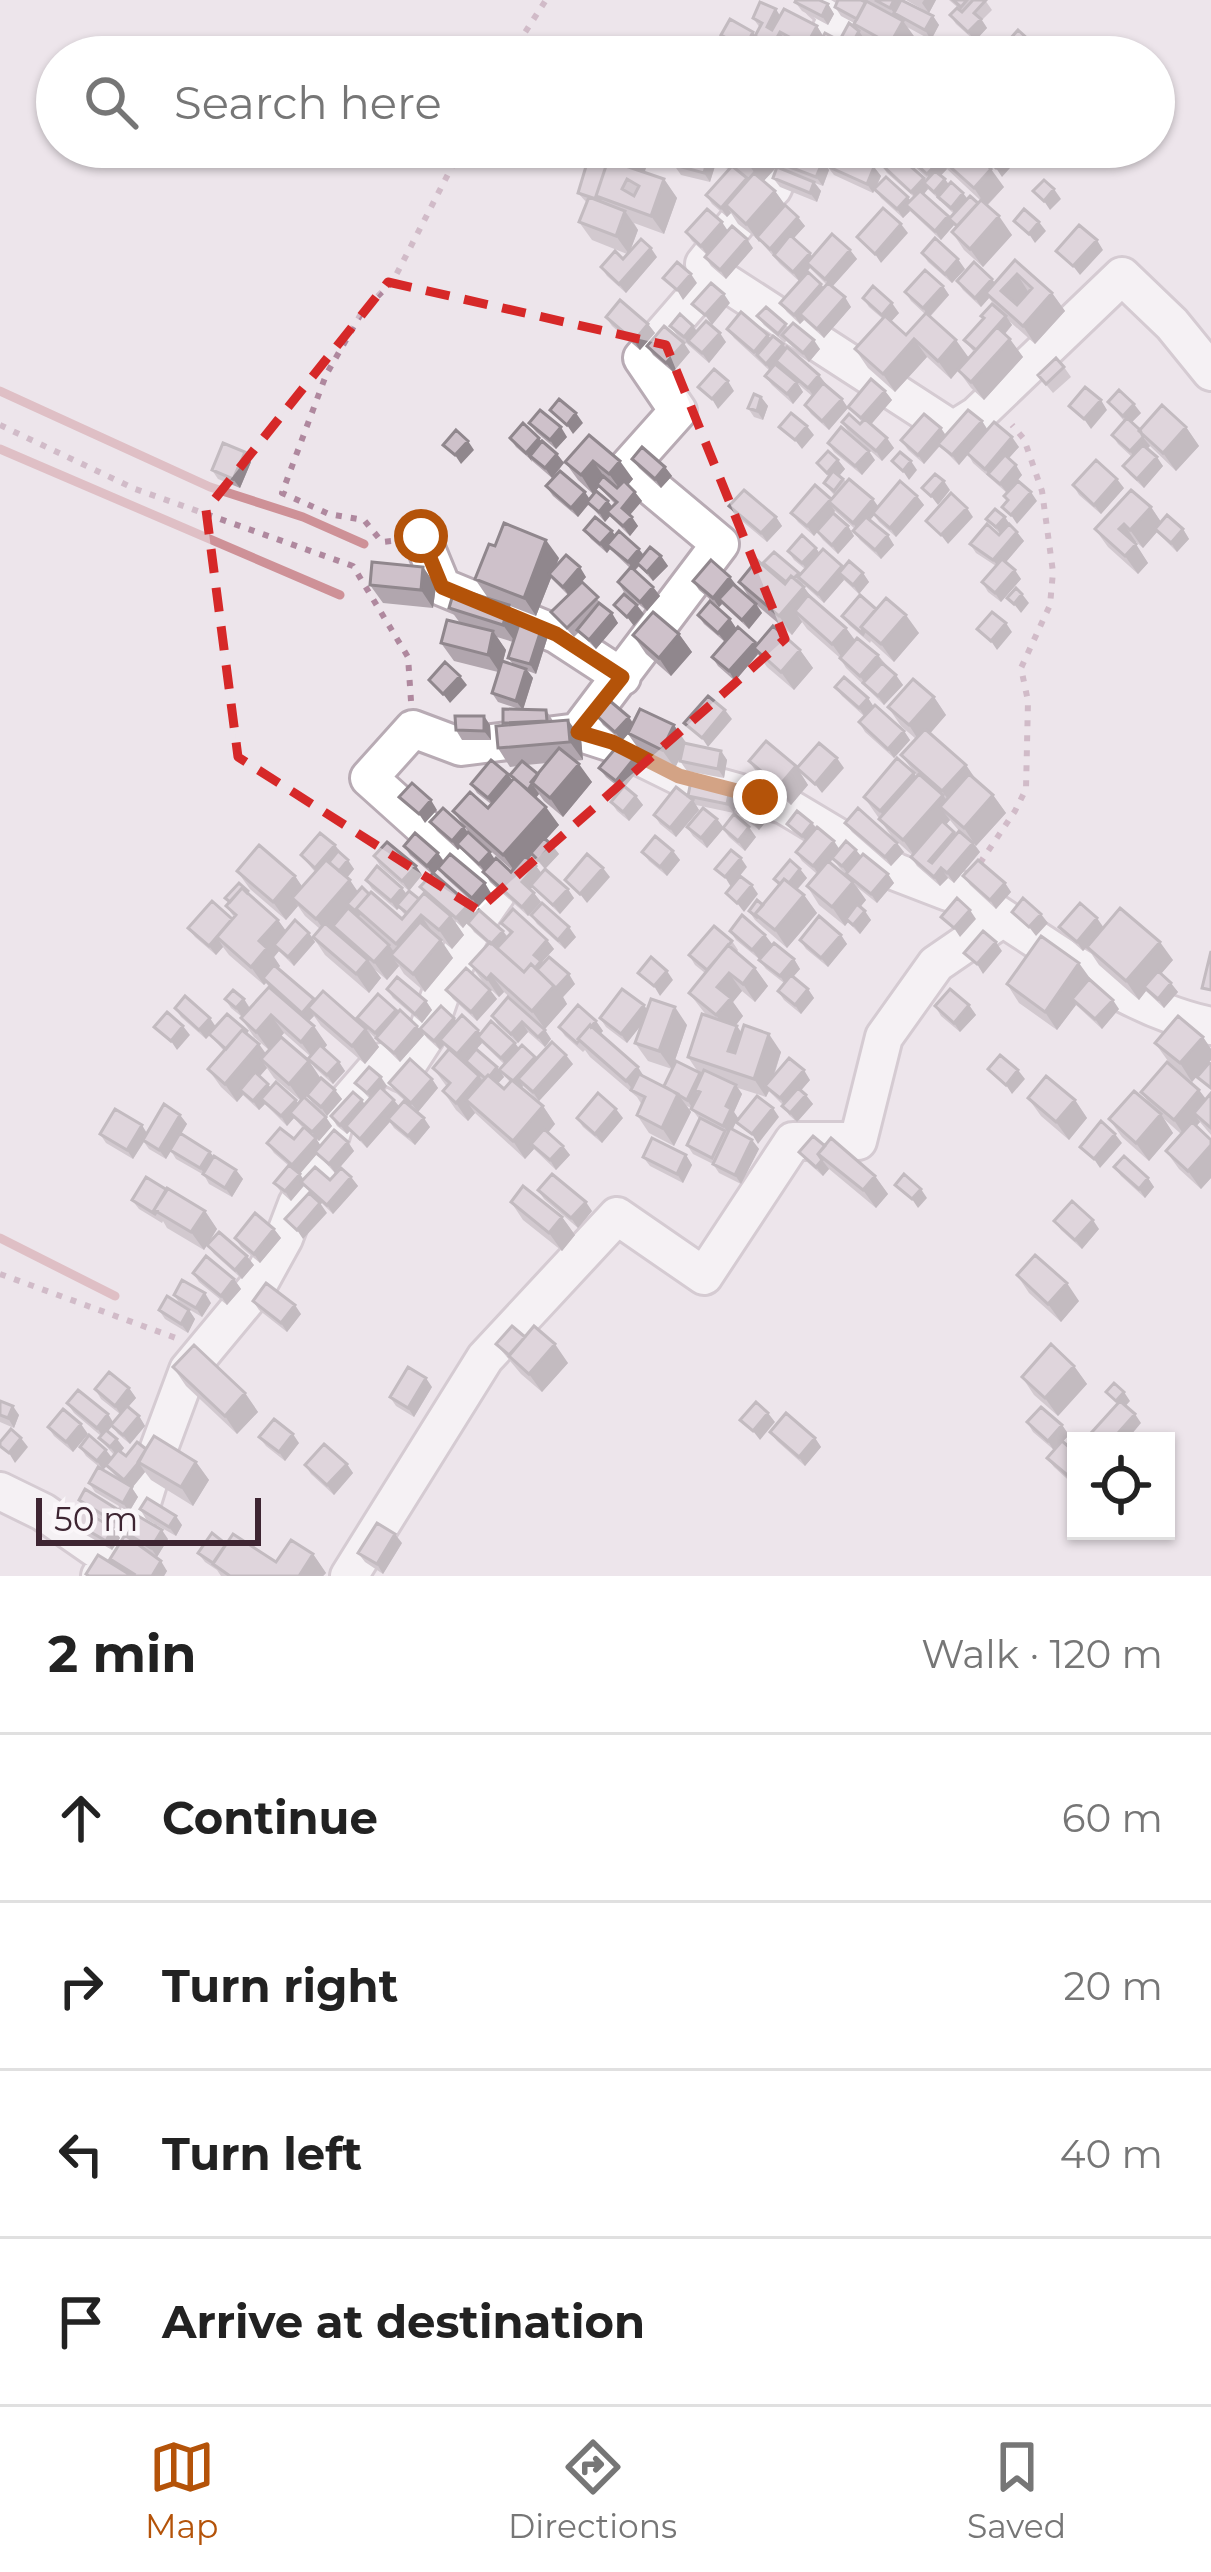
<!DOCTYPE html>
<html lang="en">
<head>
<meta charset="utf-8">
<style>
  body { margin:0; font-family:Montserrat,sans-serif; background:#f6f6f6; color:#222 }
  .controls { position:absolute; right:36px; bottom:36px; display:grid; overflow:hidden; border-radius:0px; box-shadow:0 3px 9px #0004 }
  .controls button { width:108px; height:108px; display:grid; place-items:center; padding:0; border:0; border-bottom:3px solid #e0e0e0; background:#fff; color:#222; font:60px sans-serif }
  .scale { position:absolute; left:36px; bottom:30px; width:225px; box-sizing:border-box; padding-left:12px; border:6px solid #3e2532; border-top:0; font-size:33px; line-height:42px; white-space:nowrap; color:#3e2532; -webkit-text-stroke:9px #faf6f9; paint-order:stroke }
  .stop { position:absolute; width:36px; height:36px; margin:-27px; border:9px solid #b45309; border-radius:50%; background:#fff }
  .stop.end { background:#b45309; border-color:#fff; box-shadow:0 3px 12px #0008 }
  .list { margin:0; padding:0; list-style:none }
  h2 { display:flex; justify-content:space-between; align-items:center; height:156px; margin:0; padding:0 48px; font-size:51px }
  h2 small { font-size:39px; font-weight:400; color:#767676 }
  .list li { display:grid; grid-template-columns:78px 1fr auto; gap:36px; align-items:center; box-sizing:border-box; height:168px; padding:0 48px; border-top:3px solid #e0e0e0 }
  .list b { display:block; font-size:45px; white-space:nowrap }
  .list em { font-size:39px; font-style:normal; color:#767676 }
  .icon { flex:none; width:66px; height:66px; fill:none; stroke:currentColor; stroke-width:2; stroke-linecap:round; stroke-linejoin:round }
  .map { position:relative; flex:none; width:1211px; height:1576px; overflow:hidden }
  .search { position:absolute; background:#fff; box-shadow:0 3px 9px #0004; left:36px; right:36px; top:36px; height:132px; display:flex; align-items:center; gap:30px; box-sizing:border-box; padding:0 42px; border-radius:66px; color:#767676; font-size:45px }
  .sheet { height:828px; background:#fff }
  nav { display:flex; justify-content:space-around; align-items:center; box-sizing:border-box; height:168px; border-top:3px solid #e0e0e0; background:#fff; font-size:33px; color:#767676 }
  nav a { display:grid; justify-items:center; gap:6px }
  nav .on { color:#b45309 }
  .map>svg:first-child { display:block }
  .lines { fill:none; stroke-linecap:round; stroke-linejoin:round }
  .stream { stroke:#ce9197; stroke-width:9 }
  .minor-casing { stroke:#b8abb4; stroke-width:42 }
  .path { stroke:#af889e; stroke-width:6; stroke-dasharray:6 9; stroke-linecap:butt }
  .minor { stroke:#fff; stroke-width:36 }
  .wall { fill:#b1a6ae; fill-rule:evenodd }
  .shaded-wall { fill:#90878d }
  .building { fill:#cec1ca; stroke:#90878d; stroke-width:3; fill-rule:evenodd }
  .route { stroke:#b45309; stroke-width:15 }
  .marked { fill:none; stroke:#d62828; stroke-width:9; stroke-dasharray:24 15; stroke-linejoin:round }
</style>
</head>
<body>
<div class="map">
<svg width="1211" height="1576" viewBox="0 0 1211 1576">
  <rect width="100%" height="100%" fill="#ede5eb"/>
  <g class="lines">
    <path class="stream" d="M0 391 210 487 303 517 364 544
      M0 449 340 595
      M0 1238 115 1296"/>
    <defs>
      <path id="minor" d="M819 57 838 15 822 0
        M704 264 738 221 754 192 773 188 791 147
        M421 536 442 587 556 634 622 677
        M578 732 720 544 628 467 678 411 642 358 714 275 953 430 977 415 1122 276 1172 324 1211 372
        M0 1491 43 1512 112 1560
        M100 1576 136 1522 159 1448 188 1370 257 1287 284 1238 297 1204 316 1170 331 1135 337 1114 382 1062 402 1073 426 1036 442 990 474 926 497 893 369 778 413 729 461 747 578 732 612 743 679 776 784 805 896 872 948 892 961 890 1003 918
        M349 1576 485 1358 617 1216 704 1276 793 1141H858L884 1037 936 964 1003 918C1069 960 1133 1010 1211 1026"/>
    </defs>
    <use href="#minor" class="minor-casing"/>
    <path class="path" d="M509 57 546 0
      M0 425 135 489 353 566 408 657 411 701
      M391 541 382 542 364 520 329 514 282 493 326 375 362 312 393 281 462 147
      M980 863 1015 811 1026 789 1028 701 1021 668 1050 605 1053 572 1042 491 1024 439 1012 425
      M0 1274 176 1338"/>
    <use href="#minor" class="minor"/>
  </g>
  <path class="wall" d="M831 0H861L866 2 864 0H904L933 16 939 25 931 40 907 27 916 39 906 57H894L865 40 859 51 876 57H779L759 42 751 57 728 45 721 35H755L760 28 753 18 780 16 817 26 823 36 857 50 848 45 842 36 856 27 854 23 841 16 835 7 836 3Z
    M906 0H936L929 13Z
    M949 0H985L992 10 982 20 987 28 975 41 956 24 950 15 962 11Z
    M795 2 828 4 834 14 828 25 802 11Z
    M559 147H665L661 159 645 153 649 158 644 172 664 179 677 198 664 234 634 223 638 230 630 251 657 257 626 293 607 276 601 267 623 259 627 254 592 240 579 222 587 203 578 193 589 156 560 149Z
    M681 147H779L783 153 794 150 792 147H837L839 150 874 167 881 176 876 188 911 201 914 197 887 173 881 164 924 178 926 181 928 179 909 161 908 163 890 147H936L1004 187 987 206 1012 235 983 267 964 250 952 232 956 228 954 225 941 240 910 211 903 218 881 198 875 190 873 193 834 175 827 166 828 163 823 162 829 170 823 186 815 183 821 191 817 202 780 187 773 178 784 170 780 163 763 181 775 191 785 205 805 226 793 238 812 257 850 250 857 259 832 287 851 307 824 338 804 320 800 324 787 312 780 303 824 287 826 284 810 268 799 281 780 264 760 241 738 224 731 213 727 217 712 204 706 195 729 169 725 168 720 161 709 158 715 166 710 182 681 175 674 165 683 150ZM947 169 980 200 978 203 967 199 949 185 941 175ZM928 189 954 214 950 218 924 194Z
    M686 232 753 248 726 279 711 266 705 257 707 255 692 241Z
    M922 253 965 269 952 283 928 262Z
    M1015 260 1052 293 1065 311 1035 344 1008 320 1012 325 1005 334 1023 357 984 400 971 388 958 370 951 379 927 357 895 392 868 368 855 349 883 319 869 307 863 298 899 313 891 321 906 335 925 314 911 301 905 292 943 286 949 295 930 317 969 358 974 352 964 340 996 307 989 298 981 307 963 290 957 281 992 279 995 283Z
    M757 316 789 327 820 349 809 362 786 341 785 343 764 325Z
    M606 317 648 324 655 333 640 350 612 326Z
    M670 326 697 331 726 342 709 363 677 335Z
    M727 329 768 335 771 339 783 344 842 399 848 408 829 430 811 414 805 405 812 396 797 383 803 392 793 404 772 385 765 376 770 371 734 338Z
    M647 346 690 352 673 372 653 355Z
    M1064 367 1071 377 1053 393 1038 375Z
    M885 391 892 400 871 424 894 448 882 461 848 431 842 422 860 424 862 422 848 407Z
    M761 397 768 406 763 420 754 417 748 408Z
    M1108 402 1141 413 1132 422 1140 430 1186 427 1199 446 1176 471 1150 446 1147 449 1163 466 1144 488 1130 475 1123 466 1132 457 1118 444 1112 435 1124 421Z
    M982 421 988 430 1019 447 1008 459 1022 475 1007 493 973 463 968 454 959 465 940 446 924 464 908 450 901 440 946 435Z
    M529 423 567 437 556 449 536 432Z
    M589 435 633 479 628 485 642 501 630 515 638 526 630 536 610 516 605 522 589 504 578 517 553 496 546 486 612 507 615 504 599 487 593 494 578 480 565 462Z
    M510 438 542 442 557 454 564 463 552 478 516 447Z
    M828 443 875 460 862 475 834 452Z
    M632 459 665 467 672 476 661 488 639 468Z
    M838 460 845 469 839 476 878 506 917 496 924 505 896 537 879 522 874 515 870 520 894 545 881 559 860 540 853 531 855 529 835 511 833 513 848 526 854 536 838 554 823 540 817 532 814 536 798 522 791 513 831 499 834 495 824 483 829 477 817 463Z
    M251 462 240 488 218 479 212 470Z
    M1073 485 1124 488 1101 514 1079 495Z
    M729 506 776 517 782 526 767 542 736 516Z
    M1151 507 1161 522 1183 529 1189 539 1177 552 1157 532 1143 548 1136 542 1135 544 1148 563 1138 574 1108 547 1095 529Z
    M986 519 1011 526 1024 541 1006 562 1021 579 1001 602 988 592 982 582 996 566 976 553 970 544 1000 534Z
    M584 530 612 531 615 535 644 555 661 556 668 566 653 581 639 566 635 571 653 587 660 596 647 611 624 592 618 582 630 568 610 549 607 553 591 539Z
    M816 548 819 553 843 568 863 573 869 582 859 594 844 580 824 603 803 584 802 585 812 599 846 628 855 640 878 655 903 685 884 705 846 668 840 658 807 629 802 622 792 635 752 601 739 582 767 569 763 563 799 573 800 575 805 569 794 560 788 551Z
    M559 558 555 567 586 577 582 582 618 623 596 649 579 632 574 637 551 612 568 595 551 578 536 616 510 606 520 621 542 627 548 636 536 674 528 671 533 678 523 709 546 710 553 721 581 738 583 760 575 761 592 782 563 817 544 801 539 794 536 798 559 825 546 839 559 854 545 869 532 855 529 859 541 873 574 898 560 914 532 887 530 889 541 902 528 916 490 882 484 872 460 848 458 850 437 831 430 822 464 827 468 832 495 860 511 872 512 870 466 829 453 811 488 808 491 804 477 793 471 784 513 779 510 775 518 766 510 767 498 748 505 725 503 723 519 709 498 702 492 693 498 672 454 661 441 643 460 623 449 608 488 598 475 579ZM497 637 513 642 508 658 513 664 503 661 506 650ZM547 763 538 774 526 765Z
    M423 567 436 586 433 608 383 603 370 585Z
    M730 577 736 587 756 604 762 613 749 629 722 604 719 607 699 590 693 581Z
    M876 609 919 633 894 662 871 641 870 643 849 625 842 616Z
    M698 615 730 619 736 628 757 645 800 650 813 668 794 690 767 667 758 654 735 681 718 666 712 657 725 642 704 624Z
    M679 634 692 652 671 676 646 654 633 635Z
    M835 687 868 698 873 706 904 731 910 740 894 758 865 732 859 722 864 716 842 696Z
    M934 697 946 715 930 733 966 765 977 781 993 795 1006 813 976 846 975 845 980 852 954 883 948 878 940 886 917 866 911 857 912 855 892 837 864 797 917 776 901 755 916 739 901 726 888 707ZM950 820 959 831 956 835 946 825Z
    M484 716 490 725 491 740H462L456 730Z
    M597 716 633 723 687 744 721 751 727 760 724 778 687 771 680 761 682 753 675 768 640 751 628 734 622 741 603 725Z
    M749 761 796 766 808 785 791 805 761 779Z
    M643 765 625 786 636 796 643 805 629 821 617 811 611 802 621 789 606 777 599 768Z
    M738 793 734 813 696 805 699 810 676 837 660 824 654 815 688 796Z
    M767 804 773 813 759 830 742 816 735 807Z
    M717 819 723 827 756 837 745 851 729 837 723 829 707 848 693 836 687 827Z
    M812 823 839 850H856L861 856 888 874 894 883 877 903 857 887 866 900 860 907 871 920 860 934 848 922 845 926 819 905 807 886 817 874 802 861 796 852 805 842 794 833 787 824ZM833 859 839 867 849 878 830 863Z
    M845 823 904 852 891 866 852 832Z
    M335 845 354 869 347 878 358 892 402 919 405 915 399 908 397 910 372 889 366 880 402 888 406 894 419 899 424 893 420 887 432 874 410 855 404 846 438 853 444 861 491 893 478 907 445 877 438 869 434 874 469 904 475 913 463 928 453 919 464 935 452 949 433 933 453 958 425 992 404 974 399 966 387 980 374 969 381 978 369 993 325 955 313 937 320 929 305 916 298 906 286 920 250 889 237 871 295 876 302 887 315 872 301 855Z
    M673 851 680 860 667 876 649 861 642 852Z
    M374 856 416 866 422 875 409 891 380 866Z
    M800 869 807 878 797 890 804 895 817 913 787 948 755 920 749 911 763 905 779 886 774 879Z
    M963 876 1005 883 1011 892 996 909 970 885Z
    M225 898 254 899 278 920 286 931 309 933 315 942 294 966 279 951 274 957 280 966 278 968 315 1001 361 1024 398 1013 417 1026 424 1035 400 1062 369 1032 379 1047 365 1064 321 1026 314 1016 309 1021 327 1045 324 1049 339 1062 345 1071 333 1084 315 1068 308 1059 310 1056 284 1033 269 1050 254 1037 241 1018 242 1017 231 1008 225 999H244L250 1008 269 987 266 983 264 985 229 955 223 947 216 955 195 937 188 928 232 919 234 917 226 906 229 903Z
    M531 915 576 937 565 949 537 924Z
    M468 923 503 931 508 937 510 934 501 923 547 940 554 949 542 962 575 984 563 997 567 1004 545 1029 504 992 499 997 483 982 470 964 488 944 474 932Z
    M1059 927H1104L1173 960 1161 974 1178 992 1164 1008 1146 991 1139 1000 1099 965 1087 947 1083 951 1066 936Z
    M730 931 765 935 772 944 759 959 736 940Z
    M841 935 847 944 828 967 806 949 800 940Z
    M732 941 738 950 736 953 755 968 768 986 755 1002 742 991 733 1002 743 1016 736 1025 741 1032 781 1052 774 1076 810 1080 801 1090 813 1104 797 1122 789 1115 783 1105 769 1091 766 1097 738 1088 742 1094 734 1112 738 1118 732 1130 752 1140 759 1149 741 1184 719 1173 713 1164 693 1154 687 1145 700 1120 691 1108 687 1106 691 1112 674 1146 649 1133 637 1115 642 1105 637 1097 590 1057 585 1050 583 1052 565 1036 559 1027 596 1021 603 1031 600 1034 644 1076 664 1086 698 1072 688 1057 707 1016 689 993 705 973 695 965 689 955Z
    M794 959 800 969 793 977 808 989 814 998 801 1014 784 1000 778 991 784 983 766 969 759 960Z
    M1007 984 1119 1009 1102 1029 1076 1005 1057 1030 1019 1003Z
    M387 989 426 1001 432 1010 422 1023 393 998Z
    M446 990H490L497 999 477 1021 453 999Z
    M969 1005 976 1015 960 1032 941 1016 935 1006Z
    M175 1008 216 1026 251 1037 266 1054 309 1061 321 1079 335 1090 342 1099 327 1116 313 1104 307 1095 304 1098 332 1126 319 1141 316 1139 321 1146 348 1142 354 1151 335 1173 317 1154 299 1174 303 1179 330 1180 351 1177 358 1186 333 1214 304 1186 291 1201 281 1192 274 1183 289 1166 274 1153 267 1143 294 1139 303 1128 294 1118 287 1126 265 1104 259 1110 243 1095 237 1102 221 1087 208 1069 224 1051 210 1035 206 1039 181 1017ZM267 1068 274 1078 301 1101 298 1104 296 1100 271 1088 260 1076Z
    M647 1010 687 1025 672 1069 648 1061 635 1043 641 1025 627 1043 606 1027 600 1018Z
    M492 1016 545 1030 551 1039 545 1047 528 1032 518 1043 498 1025Z
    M454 1018 457 1021 481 1033 515 1043 519 1048 537 1059 573 1064 539 1101 523 1086 522 1088 543 1106 555 1124 548 1133 563 1146 570 1155 556 1170 534 1149 525 1159 475 1113 468 1121 456 1110 443 1091 447 1087 433 1068 448 1050 444 1045 440 1050 427 1038 420 1029ZM482 1043 504 1064 499 1070 510 1082 504 1089 498 1083 504 1077 497 1067 471 1055Z
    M1203 1037 1211 1049V1060L1192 1082 1168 1061 1155 1043Z
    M432 1079 438 1088 418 1112 396 1093 389 1083Z
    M355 1083 387 1086 383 1090 399 1106 430 1127 415 1145 394 1128 390 1122 367 1148 350 1131 347 1134 337 1126 331 1116 365 1104 370 1099Z
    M1199 1090 1206 1099 1211 1093V1135L1200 1122 1196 1126 1211 1140V1178L1201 1189 1179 1169 1166 1151 1181 1134 1163 1118 1173 1133 1149 1161 1122 1137 1109 1119 1152 1107 1141 1092Z
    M1028 1098 1075 1100 1087 1118 1069 1140 1041 1116Z
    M180 1115 187 1124 181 1134 210 1152 213 1157 236 1170 243 1179 232 1197 209 1184 204 1175 176 1159 171 1151 166 1159 149 1149 144 1142 133 1159 106 1143 100 1134 147 1133Z
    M577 1118H623L602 1143 583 1127Z
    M825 1146 875 1176 888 1194 876 1208 829 1169 823 1176 806 1161 799 1152Z
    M686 1155 692 1165 683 1183 650 1166 643 1157Z
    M1114 1167 1148 1178 1154 1187 1145 1198 1121 1176Z
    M538 1190 592 1211 578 1228 544 1199Z
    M132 1200 205 1211 217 1229 204 1250 167 1228 163 1221 162 1223 139 1209Z
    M511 1202 562 1217 575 1235 562 1251 523 1220Z
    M1054 1221 1099 1229 1082 1249 1061 1230Z
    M274 1229 281 1238 260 1263 241 1247 235 1238Z
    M207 1245 254 1265 242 1279 214 1254Z
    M193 1273 234 1279 241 1289 227 1305 199 1282Z
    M1017 1275 1079 1301 1061 1322 1029 1293Z
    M174 1295 211 1303 202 1317 180 1304Z
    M253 1301 301 1314 287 1332 259 1310Z
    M159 1310H189L195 1319 188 1333 165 1319Z
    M525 1337 568 1363 542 1392 521 1374 496 1344Z
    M1074 1366 1087 1384 1058 1416 1034 1395 1022 1377Z
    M173 1367 245 1393 258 1412 237 1434 186 1386Z
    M432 1387 414 1417 396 1406 390 1397Z
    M129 1388 136 1398 128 1407 139 1416 145 1426 130 1444 118 1434 112 1426 108 1431 124 1448 121 1452 126 1456 146 1449 196 1462 209 1480 193 1506 151 1480 145 1472 132 1488 138 1497 129 1512 95 1492 89 1483 120 1481 107 1466 103 1470 86 1456 80 1447 112 1458 114 1455 99 1438 101 1436 74 1413 67 1403 108 1414 113 1422 120 1414 101 1399 95 1389Z
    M0 1401 19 1415 14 1428 0 1422Z
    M1027 1422 1062 1425 1069 1435 1063 1441 1076 1453V1487L1054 1467 1047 1458 1054 1450 1033 1432Z
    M48 1427 88 1434 73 1452 54 1436Z
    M770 1432 815 1438 821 1447 805 1466 777 1441Z
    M259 1437 299 1443 285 1461 266 1446Z
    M347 1464 353 1473 334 1495 311 1474 305 1465Z
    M79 1500 126 1520 119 1530 85 1509Z
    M140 1509 182 1525 176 1536 146 1519Z
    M70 1520 113 1528 120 1538 112 1550 76 1529Z
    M128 1534 168 1539 157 1557 142 1548 167 1571 164 1576H87L115 1566 110 1559 133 1541Z
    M402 1543 383 1574 365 1562 358 1553Z
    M226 1544 276 1562 313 1554 326 1573 323 1576H221L217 1570 205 1562 198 1553Z"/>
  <path class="shaded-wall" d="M894 0H901L894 13 890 8Z
    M924 0H936L929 13 922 3Z
    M828 4 834 14 828 25 822 16Z
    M776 9 782 19 774 36 767 27Z
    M933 16 939 25 931 40 925 30Z
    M981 19 987 28 975 41 968 32Z
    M903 21 916 39 906 57H899L890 44Z
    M817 26 823 36 813 56 806 46Z
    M859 31 865 40 859 51 853 42Z
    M753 32 759 42 751 57 745 48Z
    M780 32 786 41 779 55 773 45Z
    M656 147H665L661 159 654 150Z
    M765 147H779L786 157 762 183 749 165Z
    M642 149 649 158 643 178 636 169Z
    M1013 149 1019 158 1002 177 996 168Z
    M708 157 715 166 710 182 704 173Z
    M940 160 947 169 933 184 927 174Z
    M823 161 829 170 823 186 816 177Z
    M874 167 881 176 873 193 867 184Z
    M991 169 1004 187 986 206 974 188Z
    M747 178 753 188 726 205 731 213 727 217 721 208Z
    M924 178 930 187 924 183 928 189 918 201 911 192Z
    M664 179 677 198 664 234 651 216Z
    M945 179 952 189 940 201 934 192Z
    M814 182 821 191 817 202 810 193Z
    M1054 189 1061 199 1050 210 1044 201Z
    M775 191 788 209 759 242 746 224Z
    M963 193 970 202 957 217 951 208Z
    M908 197 914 206 906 205 910 211 903 218 897 209Z
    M625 211 638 230 629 254 616 236Z
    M948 216 954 225 941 240 935 231Z
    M999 216 1012 235 983 267 970 249Z
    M798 217 805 226 776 258 770 249Z
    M722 222 728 231 707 255 701 246Z
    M1039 222 1046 231 1035 243 1029 234Z
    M901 224 908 233 881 263 875 254Z
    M747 239 753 248 726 279 720 270Z
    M1097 240 1103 250 1080 275 1073 266Z
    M651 248 657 257 626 293 619 284Z
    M850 250 857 259 831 288 825 279Z
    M810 253 816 262 807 263 810 268 799 281 793 272Z
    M958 259 965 269 952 283 945 274Z
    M691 274 697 283 683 300 677 290Z
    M1017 274 1029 293 1014 310 1001 291Z
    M992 279 998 288 986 293 989 298 981 307 975 298Z
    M821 284 828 293 800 314 804 320 800 324 794 315Z
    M943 286 949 295 929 317 923 308Z
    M1052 293 1065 311 1035 344 1023 326Z
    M724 294 730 303 712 325 705 315Z
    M845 297 851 307 824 338 817 329Z
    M892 303 899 313 889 324 882 315Z
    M1006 316 1012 325 1002 337 1010 339 1023 357 984 400 971 382 994 329Z
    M648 324 655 333 640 350 634 341Z
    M693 326 700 335 688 341 690 346 684 337Z
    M720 333 726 342 709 363 702 353Z
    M768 335 775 344 762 360 754 352Z
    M914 339 927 357 895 392 883 374Z
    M814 340 820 349 809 362 803 353Z
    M956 340 969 358 951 379 938 361Z
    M684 343 690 352 673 372 666 363Z
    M783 344 789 353 776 361 779 365 772 373 766 364Z
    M819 375 826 384 814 397 808 388Z
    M728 381 734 391 718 409 712 399Z
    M797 382 803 392 793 404 787 394Z
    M885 391 892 400 868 428 861 418Z
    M761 397 768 406 763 420 757 411Z
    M842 399 848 408 829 430 822 421Z
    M1101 400 1107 410 1091 429 1084 419Z
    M1134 404 1141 413 1129 425 1123 416Z
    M576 413 583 423 573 434 567 425Z
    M982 421 988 431 959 465 952 455Z
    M807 426 814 435 802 449 795 440Z
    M561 427 567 437 556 449 550 440Z
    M1186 427 1199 446 1176 471 1163 453Z
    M941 428 947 437 924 464 918 455Z
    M1012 437 1019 447 991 478 985 469Z
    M1143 437 1150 446 1136 460 1130 451Z
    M539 438 546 447 530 456 532 462 526 453Z
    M887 438 894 448 882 461 876 451Z
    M468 441 474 450 461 464 455 455Z
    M869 451 875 460 862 475 855 466Z
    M245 452 251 462 240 488 233 479Z
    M557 454 564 463 552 478 545 468Z
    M1157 457 1163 466 1144 488 1137 479Z
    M838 460 845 469 834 482 827 473Z
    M593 461 606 479 593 494 581 475Z
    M620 461 633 479 622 492 609 474Z
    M911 461 917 470 909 480 903 471Z
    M1016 465 1022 475 1007 493 1000 484Z
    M665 467 672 476 661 488 655 479Z
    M1117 479 1124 488 1101 514 1094 505Z
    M944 481 950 490 938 505 931 496Z
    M585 492 591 501 578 517 571 508Z
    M635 492 642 501 628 517 622 508Z
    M1031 492 1037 501 1017 524 1011 515Z
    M917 496 924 505 896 537 890 528Z
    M873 499 880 509 859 532 853 523Z
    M608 501 615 510 605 522 599 512Z
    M829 502 835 511 814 536 807 526Z
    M1151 507 1163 525 1143 548 1130 530Z
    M967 508 973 517 948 544 941 535Z
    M632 517 638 526 630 536 623 526Z
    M776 517 782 526 767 542 761 533Z
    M1005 517 1011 526 1002 536 996 527Z
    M1124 524 1136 542 1131 547 1119 529Z
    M848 526 854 536 838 554 832 545Z
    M1183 529 1189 539 1177 552 1171 543Z
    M612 531 618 540 607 545 610 549 607 553 600 544Z
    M1017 532 1024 541 1000 569 993 560Z
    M888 535 894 545 881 559 875 550Z
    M546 540 559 558 536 616 524 598Z
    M1136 544 1148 563 1138 574 1125 556Z
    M816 548 822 557 809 573 802 563Z
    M639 549 646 558 634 571 628 562Z
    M661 556 668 566 653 581 647 572Z
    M842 566 848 575 839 573 844 580 824 603 818 594Z
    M423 567 436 586 433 608 421 590Z
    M580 567 586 577 569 596 563 587Z
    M1015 570 1021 579 1001 602 995 593Z
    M863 573 869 582 859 594 853 585Z
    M730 577 737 586 723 603 719 599 722 604 719 607 713 598Z
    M653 587 660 596 647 611 640 602Z
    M804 587 817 605 795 611 802 622 792 635 779 616Z
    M1022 594 1029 603 1021 613 1014 604Z
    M756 604 762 613 749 629 742 620Z
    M509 605 522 623 516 643 503 625Z
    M637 605 644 614 634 626 627 617Z
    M612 613 618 623 596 649 589 640Z
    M906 615 919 633 894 662 881 644Z
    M730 619 736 628 725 642 718 633Z
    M1006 623 1012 632 997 650 991 641Z
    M542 627 548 636 536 674 530 664Z
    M846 628 859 646 845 662 832 644Z
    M493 631 506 650 500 673 488 655Z
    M679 634 692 652 671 676 659 658Z
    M755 642 762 651 754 648 758 654 735 681 729 671Z
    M800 650 813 668 794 690 781 672Z
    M878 655 884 664 866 685 860 676Z
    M526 669 533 678 523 710 516 701Z
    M896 675 903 685 884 705 878 696Z
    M460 676 467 685 450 703 443 694Z
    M934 697 946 715 921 744 909 725Z
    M868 698 874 707 865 717 859 708Z
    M725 710 732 719 708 747 702 738Z
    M484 716 490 725 491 740 484 731Z
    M629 717 635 726 622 741 615 732Z
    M568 720 581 738 583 760 570 742Z
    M674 725 687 744 675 768 662 750Z
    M904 731 910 740 894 758 888 749Z
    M721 751 727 760 724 778 718 769Z
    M636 756 643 765 622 790 616 781Z
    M837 758 844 768 822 793 815 784Z
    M579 764 592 782 563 817 550 798Z
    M966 765 978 783 955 809 942 791Z
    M796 766 808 785 791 805 779 786Z
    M914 773 927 791 892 830 880 811Z
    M508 774 514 783 494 807 488 798Z
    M731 784 738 793 734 813 727 804Z
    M533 785 539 794 535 799 528 790Z
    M943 795 956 814 940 807 950 820 916 858 903 840Z
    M993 795 1006 813 976 846 964 828Z
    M636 796 643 805 629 821 623 812Z
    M431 800 437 810 425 823 419 814Z
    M693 800 699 810 676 837 670 828Z
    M767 804 773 813 759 830 752 821Z
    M546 807 559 825 516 873 503 855Z
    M717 819 724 828 707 848 701 838Z
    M812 823 819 832 809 845 802 836Z
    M464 827 470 836 458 850 452 841Z
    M749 827 756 837 745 851 738 841Z
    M954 832 961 841 936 870 929 861Z
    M834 841 840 850 819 875 813 866Z
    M897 843 904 852 891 866 885 857Z
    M973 843 980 852 954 883 947 873Z
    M335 845 341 854 322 877 315 868Z
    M552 845 559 854 545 869 538 860Z
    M856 850 863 859 849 876 842 866Z
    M673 851 680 860 667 876 660 867Z
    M490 852 496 861 486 873 479 864Z
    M438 853 444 862 433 875 427 866Z
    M741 858 747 867 731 887 725 877Z
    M348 860 354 869 345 880 339 871Z
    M416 866 422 875 409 891 402 881Z
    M536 866 543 875 529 891 522 882Z
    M603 868 610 877 587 903 580 894Z
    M941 868 948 878 940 886 934 877Z
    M800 869 807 878 791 896 785 887Z
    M888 874 894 883 877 903 871 894Z
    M295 876 308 895 292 898 298 906 286 920 273 902Z
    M350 880 362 898 347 904 352 911 329 937 316 919Z
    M853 882 866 900 845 926 832 907Z
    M485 883 491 893 478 907 472 898Z
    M1005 883 1011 892 996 909 990 900Z
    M752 885 758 894 744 912 737 903Z
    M402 888 409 897 397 910 391 901Z
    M568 889 574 898 560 914 553 905Z
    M534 893 541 902 528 916 522 907Z
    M804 895 817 913 787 948 775 930Z
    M469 904 475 913 463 928 456 918Z
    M970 910 976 919 960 937 954 928Z
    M865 911 871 920 860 934 853 925Z
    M1041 914 1048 923 1036 936 1029 927Z
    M421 915 433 933 408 962 396 944Z
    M451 916 464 935 452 949 439 930Z
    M1097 918 1104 928 1083 951 1077 942Z
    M278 920 291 938 274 945 279 951 274 957 280 966 267 982 263 978 266 983 264 985 251 967 259 941Z
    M569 927 576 937 565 949 558 940Z
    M503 931 509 940 497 953 491 944Z
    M309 933 315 942 294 966 288 957Z
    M765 935 772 944 759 959 752 950Z
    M841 935 847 944 828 967 821 958Z
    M217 937 223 947 216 955 209 946Z
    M441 940 453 958 425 992 413 974Z
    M547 940 554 949 542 962 548 970 535 985 534 955Z
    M996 942 1002 951 983 974 977 964Z
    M1160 942 1173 960 1147 990 1144 987 1146 991 1139 1000 1126 981Z
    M389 945 402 963 391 955 399 966 387 980 374 962Z
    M794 959 800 969 786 985 780 976Z
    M368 960 381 978 369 993 356 974Z
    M1079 963 1092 981 1072 999 1076 1005 1057 1030 1045 1012Z
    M755 968 768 986 755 1002 743 984Z
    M667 971 673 980 660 996 654 986Z
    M729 973 742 991 733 1002 743 1016 729 1034 716 1015 717 987Z
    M491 974 504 992 499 997 487 979Z
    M569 974 575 984 563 997 567 1004 545 1029 532 1011 554 986Z
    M1171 983 1178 992 1164 1008 1158 999Z
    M808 989 814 998 801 1014 795 1005Z
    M490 990 497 999 477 1021 471 1012Z
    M244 999 250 1009 242 1017 236 1008Z
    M314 999 308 1008 314 1016 308 1022 302 1013Z
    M1113 1000 1119 1009 1102 1029 1095 1019Z
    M426 1001 432 1010 422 1023 415 1014Z
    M644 1005 650 1014 627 1043 621 1034Z
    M969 1005 976 1015 960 1032 954 1023Z
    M675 1007 687 1025 672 1069 659 1051Z
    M396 1010 402 1019 381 1043 375 1033Z
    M271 1015 284 1033 269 1050 256 1032Z
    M210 1018 216 1027 206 1039 199 1030Z
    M454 1018 461 1027 440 1040 444 1045 440 1050 434 1041Z
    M596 1021 603 1031 588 1047 579 1040Z
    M522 1022 528 1032 518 1043 511 1034Z
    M183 1026 190 1035 177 1050 171 1041Z
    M314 1026 327 1045 314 1060 301 1042Z
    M417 1026 424 1035 400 1062 394 1053Z
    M737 1026 749 1044 741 1069 728 1051Z
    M366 1029 379 1047 365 1064 352 1046Z
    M478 1030 485 1039 478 1037 482 1043 463 1064 457 1054Z
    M545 1030 551 1039 545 1047 538 1037Z
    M769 1034 781 1052 769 1089 765 1086 769 1091 766 1097 754 1079Z
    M1203 1037 1211 1049V1060L1192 1082 1180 1063Z
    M515 1043 521 1052 507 1067 501 1058Z
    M259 1044 272 1062 261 1059 267 1068 244 1094 240 1090 243 1095 237 1102 225 1084Z
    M566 1055 573 1064 539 1101 533 1092Z
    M535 1057 541 1066 518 1079 523 1086 519 1090 513 1081Z
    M309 1061 321 1079 302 1102 289 1084Z
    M339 1062 345 1071 333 1084 327 1075Z
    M497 1067 504 1077 494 1088 487 1079Z
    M638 1067 650 1086 633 1090 626 1081Z
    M804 1070 810 1080 786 1108 780 1098Z
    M1018 1070 1025 1079 1012 1094 1006 1085Z
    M700 1073 707 1082 695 1090 700 1096 693 1109 687 1100Z
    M479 1076 492 1094 466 1100 475 1113 468 1121 456 1103Z
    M381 1077 387 1086 373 1102 367 1093Z
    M432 1079 438 1088 418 1112 411 1103Z
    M268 1084 274 1093 261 1099 265 1104 259 1110 253 1101Z
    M736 1085 742 1094 734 1112 738 1118 730 1135 723 1126 726 1106Z
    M335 1090 342 1099 327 1116 321 1107Z
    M1199 1090 1211 1106 1194 1113 1200 1122 1186 1138 1174 1120Z
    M678 1094 691 1112 674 1146 662 1128Z
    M806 1095 813 1104 797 1122 790 1113Z
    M296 1100 302 1109 290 1113 294 1118 287 1126 281 1116Z
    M362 1100 368 1109 346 1126 350 1131 347 1134 340 1125Z
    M394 1100 401 1109 367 1148 360 1139Z
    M1075 1100 1087 1118 1069 1140 1056 1122Z
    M543 1106 555 1124 535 1148 531 1144 534 1149 525 1159 513 1141Z
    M773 1108 779 1117 758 1144 752 1134Z
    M616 1109 623 1118 602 1143 595 1134Z
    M1161 1114 1173 1133 1149 1161 1136 1143Z
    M180 1115 187 1124 166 1159 159 1150Z
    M326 1117 332 1126 319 1141 312 1132Z
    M424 1118 430 1127 415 1145 408 1136Z
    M142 1125 148 1135 133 1159 127 1150Z
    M1115 1134 1122 1143 1100 1168 1094 1159Z
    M316 1138 322 1148 299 1175 292 1165Z
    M752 1140 759 1149 741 1184 735 1175Z
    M348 1142 354 1151 335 1173 329 1164Z
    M1211 1145V1178L1201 1189 1188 1171Z
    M563 1146 570 1155 556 1170 550 1160Z
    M210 1152 217 1161 207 1177 200 1168Z
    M686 1155 692 1165 683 1183 677 1174Z
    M822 1160 829 1169 823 1176 816 1167Z
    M236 1170 243 1179 232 1197 225 1188Z
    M300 1174 306 1183 291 1201 285 1191Z
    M875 1176 888 1194 876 1208 863 1190Z
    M351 1177 358 1186 333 1214 327 1205Z
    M1148 1178 1154 1187 1145 1198 1139 1189Z
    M921 1189 927 1198 918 1208 912 1199Z
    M586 1202 592 1211 578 1228 571 1218Z
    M320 1203 327 1213 303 1239 297 1230Z
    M205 1211 217 1229 204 1250 191 1232Z
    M562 1217 575 1235 562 1251 549 1233Z
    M1093 1220 1099 1229 1082 1249 1075 1240Z
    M274 1229 281 1238 260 1263 254 1254Z
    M247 1256 254 1265 242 1279 235 1270Z
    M234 1279 241 1289 227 1305 221 1296Z
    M1067 1283 1079 1301 1061 1322 1048 1304Z
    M205 1293 211 1303 202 1317 196 1308Z
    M295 1305 301 1314 287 1332 281 1323Z
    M189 1310 195 1319 188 1333 181 1324Z
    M555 1344 568 1363 542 1392 529 1374Z
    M1074 1366 1087 1384 1058 1416 1045 1398Z
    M426 1378 432 1387 414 1417 408 1408Z
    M129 1388 136 1398 121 1415 115 1406Z
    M1124 1392 1130 1401 1122 1410 1116 1401Z
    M245 1393 258 1412 237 1434 225 1416Z
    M13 1406 19 1415 14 1428 8 1418Z
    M768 1413 775 1422 760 1440 753 1431Z
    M108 1414 114 1424 103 1437 97 1428Z
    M1135 1414 1141 1423 1126 1441H1111Z
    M139 1416 145 1426 130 1444 123 1435Z
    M81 1424 88 1434 73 1452 66 1442Z
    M1062 1425 1069 1435 1054 1451 1048 1441Z
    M293 1434 299 1443 285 1461 279 1452Z
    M21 1438 28 1447 15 1463 9 1453Z
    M815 1438 821 1447 805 1466 799 1457Z
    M117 1439 124 1448 117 1456 110 1447Z
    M106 1450 113 1459 103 1470 97 1461Z
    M196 1462 209 1480 193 1506 181 1487Z
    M139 1463 145 1472 132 1488 138 1497 129 1512 123 1503 131 1489 124 1480Z
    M347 1464 353 1473 334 1495 327 1485Z
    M120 1511 126 1520 119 1530 113 1521Z
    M176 1516 182 1525 176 1536 169 1527Z
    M113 1528 120 1538 112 1550 106 1541Z
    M162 1530 168 1539 157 1557 151 1548Z
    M395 1534 402 1543 383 1574 377 1564Z
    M313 1554 326 1573 323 1576H299Z
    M161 1561 167 1571 164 1576H152Z"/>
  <path class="building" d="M796 0H819L828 4 822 16 795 2Z
    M838 0H861L866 2 857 19 835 7Z
    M875 0H894L890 8Z
    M901 0 933 16 925 30 894 13Z
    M953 0H967L961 7Z
    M973 0H986L974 13 981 19 968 32 950 15 957 8 962 12Z
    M866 1 903 21 890 44 854 24Z
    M760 2 776 9 767 27 772 30 784 9 817 26 806 46 780 32 773 45 755 36 762 23 753 18Z
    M730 19 753 32 745 48 721 35Z
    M849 23 859 31 853 42 842 36Z
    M1018 30 1040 50 1034 57H994Z
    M825 33 848 45 841 57H834L817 48Z
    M782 38 804 50 800 57H786L775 51Z
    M807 43 833 57H800Z
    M664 46 685 57H658Z
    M765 47 778 57H757Z
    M850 47 876 57H845Z
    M970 47 981 57H962Z
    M585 147H618L616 154Z
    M622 147 642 149 636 169 617 163Z
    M695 147H714L712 150H714L713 152Z
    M714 147H765L749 165 712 150Z
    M785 147 823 161 816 177 779 163Z
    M803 147H833L829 157Z
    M894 147H907L901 154Z
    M912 147H936L940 151 937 155 940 160 927 174 905 154Z
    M944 147H967L991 169 974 188 937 155Z
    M992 147H1011L1013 149 996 168 983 157Z
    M679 149 708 157 704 173 674 165Z
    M835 149 874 167 867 184 827 166Z
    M893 151 924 178 911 192 881 164Z
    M590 153 611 160H608L596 196 599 200 578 193Z
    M608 160 664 179 651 216 596 196ZM627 179 639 186 634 196 622 189Z
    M732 166 747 178 721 208 706 195Z
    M777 167 814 182 810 193 773 178Z
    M935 171 945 179 934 192 924 183Z
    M754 173 775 191 746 224 726 205Z
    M886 177 908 197 897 209 874 189Z
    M1044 180 1054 189 1044 201 1033 191Z
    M951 182 963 193 951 208 938 197Z
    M920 191 948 216 935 231 906 205Z
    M970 196 978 203 957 226 949 219Z
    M589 197 625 211 616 236 579 222Z
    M981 200 999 216 970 249 952 232Z
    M785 205 798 217 770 249 757 237Z
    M883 208 901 224 875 254 857 237Z
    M707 209 722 222 701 246 686 232Z
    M1024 209 1039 222 1029 234 1014 221Z
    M1079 225 1097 240 1073 266 1056 251Z
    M732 226 747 239 720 270 705 257Z
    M832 234 850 250 825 279 807 263Z
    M790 235 810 253 793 272 774 255Z
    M935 238 958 259 945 274 922 253Z
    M641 239 651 248 619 284 601 267 615 251 623 259Z
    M1015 260 1052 293 1023 326 986 293ZM1017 274 1032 288 1017 305 1001 291Z
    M677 262 691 274 677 290 663 278Z
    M974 262 992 279 975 298 957 281Z
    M925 270 943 286 923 308 905 292Z
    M808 272 821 284 794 315 780 303Z
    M711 283 724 294 705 315 692 304Z
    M828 283 845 297 817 329 800 314Z
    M873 286 892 303 882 315 863 298Z
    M620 300 648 324 634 341 606 317Z
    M992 304 1006 316 976 350 964 340 984 318 981 316Z
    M766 307 786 324 778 334 757 316Z
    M741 312 768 335 754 352 727 329Z
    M926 313 956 340 938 361 914 339 883 374 855 349 885 316 906 335Z
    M680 314 693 326 684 337 670 326Z
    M706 321 720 333 702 353 688 341Z
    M793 323 814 340 803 353 782 335Z
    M664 326 684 343 666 363 647 346Z
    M997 327 1010 339 971 382 958 370Z
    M773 336 783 344 766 364 757 355Z
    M787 347 819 375 808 388 776 361Z
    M1056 358 1064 367 1046 384 1038 375Z
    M775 364 797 382 787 394 765 376Z
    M714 369 728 381 712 399 698 387Z
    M871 379 885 391 861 418 848 407Z
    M823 383 842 399 822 421 805 405Z
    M1085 387 1101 400 1084 419 1069 406Z
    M1119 390 1134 404 1123 416 1108 402Z
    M754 394 761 397 757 411 748 408Z
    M559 399 576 413 567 425 550 410Z
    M1162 405 1186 427 1163 453 1139 431Z
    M540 410 561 427 550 440 529 423Z
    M968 410 982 421 952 455 938 444Z
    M791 413 807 426 795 440 779 427Z
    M849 414 860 424 865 419 887 438 876 451 842 422Z
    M924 414 941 428 918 455 901 440Z
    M1127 418 1140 430 1143 437 1130 451 1112 435Z
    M994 422 1012 437 985 469 967 453Z
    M523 423 539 438 526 453 510 438Z
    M841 427 869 451 855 466 828 443Z
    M456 430 468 441 455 455 443 445Z
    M589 435 620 461 609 474 593 461 581 475 565 462Z
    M542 441 557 454 545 468 530 456Z
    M223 443 245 452 233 479 212 470Z
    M1143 445 1157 457 1137 479 1123 466Z
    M642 447 665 467 655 479 632 459Z
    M828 451 838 460 827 473 817 463Z
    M900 452 911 461 903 471 892 461Z
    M1005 455 1016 465 1000 484 988 474Z
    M1096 460 1117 479 1094 505 1073 485Z
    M560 471 585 492 571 508 546 486Z
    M833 471 843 479 834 491 824 483Z
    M935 474 944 481 931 496 922 488Z
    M603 476 617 488 624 481 635 492 622 508 632 517 623 526 607 512 617 502 597 484Z
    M849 479 873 499 853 523 829 502Z
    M900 481 917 496 890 528 873 513Z
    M1018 481 1031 492 1011 515 1002 507 1008 500 1004 496Z
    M815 485 831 499 807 526 791 513Z
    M744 490 776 517 761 533 729 506Z
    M1131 490 1151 507 1130 530 1124 524 1119 529 1136 544 1125 556 1095 529Z
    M596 491 608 501 599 512 587 502Z
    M951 493 967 508 941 535 926 521Z
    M995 509 1005 517 996 527 986 519Z
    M833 513 848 526 832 545 817 531Z
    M1167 515 1183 529 1171 543 1155 529Z
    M595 517 612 531 600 544 584 530Z
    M866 517 888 535 875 550 853 531Z
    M504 523 546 540 524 598 475 579 489 544 495 546Z
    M987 524 999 535 1009 524 1017 532 993 560 970 544Z
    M619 531 639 549 628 562 607 545Z
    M802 535 816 548 802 563 788 551Z
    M650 547 661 556 647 572 637 563Z
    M823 549 842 566 818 594 798 577Z
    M774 552 799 573 794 578 791 576 786 582 763 563Z
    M566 555 580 567 563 587 549 574Z
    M1002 559 1015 570 995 593 982 582Z
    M711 560 730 577 713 598 693 581Z
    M757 560 785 584 791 576 804 587 779 616 739 582Z
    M849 561 863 573 853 585 839 573Z
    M372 562 423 567 421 590 370 585Z
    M631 567 653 587 640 602 618 582Z
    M582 582 598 597 567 628 551 612Z
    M733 584 756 604 742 620 719 599Z
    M455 588 509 605 503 625 449 608Z
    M1016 588 1022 594 1014 604 1007 598Z
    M624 594 637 605 627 617 614 605Z
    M808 595 846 628 832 644 795 611Z
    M860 595 876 609 861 627 864 632 863 634 842 616Z
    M886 598 906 615 881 644 861 627Z
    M710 601 730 619 718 633 698 615Z
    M599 603 612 613 589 640 577 630Z
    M653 612 679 634 659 658 633 635Z
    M992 612 1006 623 991 641 977 629Z
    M447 620 493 631 488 655 441 643Z
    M520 621 542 627 530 664 508 658Z
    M773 626 800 650 781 672 754 648Z
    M738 627 755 642 729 671 712 657Z
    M857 638 878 655 860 676 840 658Z
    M502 661 526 669 516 701 492 693Z
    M445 662 460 676 443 694 429 680Z
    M882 663 896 675 878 696 863 683Z
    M844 677 868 698 859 708 835 687Z
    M913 679 934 697 909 725 888 707Z
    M708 696 725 710 702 738 684 723Z
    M610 701 629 717 615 732 597 716Z
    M875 705 904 731 888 749 859 722Z
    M503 709 546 710 547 721 503 723Z
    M640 709 674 725 662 750 628 733Z
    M455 716H484V731L456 730Z
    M568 720 570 742 498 748 496 726Z
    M925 729 966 765 942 791 901 755Z
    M766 741 796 766 779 786 749 761Z
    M620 743 636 756 616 781 599 768Z
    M684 743 721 751 718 769 680 761Z
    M819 743 837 758 815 784 797 768Z
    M559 748 579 764 550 798 531 782Z
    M897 758 914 773 880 811 864 797Z
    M491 760 508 774 488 798 471 784Z
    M522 761 538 774 528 790 510 775Z
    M919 774 943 795 903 840 879 819Z
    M969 774 993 795 964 828 940 807Z
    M692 776 731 784 727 804 688 796Z
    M514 778 546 807 503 855 453 811 470 792 488 808Z
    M412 783 431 800 419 814 399 797Z
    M624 786 636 796 623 812 611 802Z
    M676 787 693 800 670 828 654 815Z
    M749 789 767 804 752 821 735 807Z
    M443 808 464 827 452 841 430 822Z
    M703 808 717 819 701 838 687 827Z
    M858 808 897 843 885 857 845 823Z
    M797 811 812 823 802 836 787 824Z
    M734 814 749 827 738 841 723 828Z
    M942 821 954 832 929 861 932 863 959 831 973 843 947 873 941 868 934 877 911 857Z
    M817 827 834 841 813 866 796 852Z
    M468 832 490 852 479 864 457 844Z
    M320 833 335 845 315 868 301 855Z
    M415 833 438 853 427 866 404 846Z
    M655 836 673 851 660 867 642 852Z
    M544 838 552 845 538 860 531 853Z
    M846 841 856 850 842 866 832 858Z
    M387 842 416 866 402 881 374 856Z
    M259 845 295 876 273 902 237 871Z
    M731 850 741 858 725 877 715 869Z
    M338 851 348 860 339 871 329 862Z
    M450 854 485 883 472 898 438 868Z
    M587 854 603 868 580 894 565 880Z
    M863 854 888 874 871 894 846 874Z
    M525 856 536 866 522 882 534 893 522 907 483 872 496 858 511 872Z
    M326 860 350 880 316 919 292 898Z
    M790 860 800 869 789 883 784 879 780 884 774 879Z
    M978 860 1005 883 990 900 963 876Z
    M828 861 853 882 832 907 807 886Z
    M377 866 402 888 391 901 366 880Z
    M545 869 568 889 553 905 531 885Z
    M433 873 469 904 456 918 420 887Z
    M740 876 752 885 737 903 726 893Z
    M784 879 804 895 775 930 755 914Z
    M239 883 248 891 247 893 242 888 230 902 225 898Z
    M362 887 369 894 356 909 360 915 347 904Z
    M242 888 278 920 259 941 267 948 251 967 217 937 236 915 226 906Z
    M409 891 419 899 407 913 397 905Z
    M371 892 402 919 424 893 451 916 439 930 421 915 396 944 356 909Z
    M957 898 970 910 954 928 941 917Z
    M1023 898 1041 914 1029 927 1012 912Z
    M757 900 763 905 755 914 758 918 749 911Z
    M212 901 232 919 209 946 188 928Z
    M542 903 569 927 558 940 531 915Z
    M1080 903 1097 918 1077 942 1059 927Z
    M857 904 865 911 853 925 846 919Z
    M348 908 389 945 374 962 333 926Z
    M1120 908 1160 942 1126 981 1087 947Z
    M513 909 547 940 534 955 541 961 535 968 531 964 524 972 497 948 512 932 501 923Z
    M479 910 503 931 491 944 468 923Z
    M742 915 765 935 752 950 730 931Z
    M819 916 841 935 821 958 800 940Z
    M295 920 309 933 288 957 274 945Z
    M420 922 441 940 413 974 391 955Z
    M325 923 368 960 356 974 313 937Z
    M714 926 732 941 707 970 689 955Z
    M983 931 996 942 977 964 964 953Z
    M1041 936 1079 963 1045 1012 1007 984Z
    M490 942 524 972 531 964 554 986 532 1011 491 974 487 979 470 964Z
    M774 943 794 959 780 976 759 960Z
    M728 945 755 968 743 984 729 973 717 987 731 998 716 1015 689 993Z
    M1211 951V990L1202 988Z
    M549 957 569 974 556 988 537 970Z
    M651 957 667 971 654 986 638 973Z
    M274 965 314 999 302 1013 263 978Z
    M466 968 490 990 471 1012 446 990Z
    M1158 971 1171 983 1158 999 1144 987Z
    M791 975 808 989 795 1005 778 991Z
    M397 977 426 1001 415 1014 387 989Z
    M1089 979 1113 1000 1095 1019 1072 999Z
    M269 987 314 1026 301 1042 271 1015 256 1032 241 1018Z
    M622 989 644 1005 621 1034 600 1018Z
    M950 989 969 1005 954 1023 935 1006Z
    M233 990 244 999 236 1008 225 999Z
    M323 991 366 1029 352 1046 308 1008Z
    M378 994 396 1010 375 1033 357 1018Z
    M185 996 210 1018 199 1030 175 1008Z
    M508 997 545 1030 538 1037 522 1022 511 1034 492 1016Z
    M651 999 675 1007 659 1051 635 1043Z
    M578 1005 596 1021 591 1027 590 1025 578 1039 579 1040 577 1043 559 1027Z
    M441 1006 454 1018 434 1041 420 1029Z
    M400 1010 417 1026 394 1053 376 1038Z
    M167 1012 183 1026 171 1041 154 1027Z
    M227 1014 247 1031 246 1033 242 1030 226 1049 209 1034Z
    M702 1014 737 1026 728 1051 735 1053 744 1025 769 1034 754 1079 688 1057Z
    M462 1015 478 1030 457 1054 440 1040Z
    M1178 1016 1203 1037 1180 1063 1155 1043Z
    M491 1021 515 1043 501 1058 478 1037Z
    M590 1025 638 1067 626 1081 578 1039Z
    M242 1030 259 1044 225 1084 208 1069Z
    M281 1037 309 1061 289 1084 261 1059Z
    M552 1042 566 1055 533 1092 518 1079Z
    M320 1045 339 1062 327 1075 308 1059Z
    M522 1045 535 1057 513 1081 499 1070Z
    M449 1049 479 1076 456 1103 443 1091 450 1083 433 1068Z
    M476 1049 497 1067 490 1076 488 1075 485 1078 466 1061Z
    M1000 1055 1018 1070 1006 1085 988 1069Z
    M789 1058 804 1070 780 1098 765 1086Z
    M410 1059 432 1079 411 1103 389 1083Z
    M676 1061 700 1073 687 1100 664 1086Z
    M1167 1062 1199 1090 1174 1120 1141 1092Z
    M1209 1063 1211 1064V1088L1197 1077Z
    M369 1067 381 1077 367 1093 355 1083Z
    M704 1070 736 1085 726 1106 731 1109 723 1126 691 1109 700 1092 695 1090Z
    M255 1072 268 1084 253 1101 240 1090Z
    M639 1074 678 1094 662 1128 637 1115 645 1097 631 1090Z
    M488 1075 504 1089 512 1080 543 1106 513 1141 466 1100Z
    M1046 1076 1075 1100 1056 1122 1028 1098Z
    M321 1078 335 1090 321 1107 307 1095Z
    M276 1082 296 1100 281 1116 261 1099Z
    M380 1087 394 1100 360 1139 346 1126Z
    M798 1088 806 1095 790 1113 782 1106Z
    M1134 1091 1161 1114 1136 1143 1109 1119Z
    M353 1092 362 1100 340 1125 331 1116Z
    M598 1093 616 1109 595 1134 577 1118Z
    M1211 1093V1128L1194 1113Z
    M757 1096 773 1108 752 1134 736 1122Z
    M304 1097 326 1117 312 1132 290 1113Z
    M404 1101 424 1118 408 1136 388 1119Z
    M164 1104 180 1115 159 1150 143 1140Z
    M115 1109 142 1125 127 1150 100 1134Z
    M700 1118 725 1131 712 1158 687 1145Z
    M1101 1121 1115 1134 1094 1159 1080 1147Z
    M1192 1122 1211 1140V1145L1188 1171 1166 1151Z
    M304 1127 316 1138 292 1165 267 1143 280 1128 294 1139Z
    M730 1128 752 1140 735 1175 713 1164Z
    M544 1129 563 1146 550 1160 531 1144Z
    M334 1130 348 1142 329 1164 315 1152Z
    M180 1133 210 1152 200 1168 170 1150Z
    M813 1136 825 1146 818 1154 822 1160 816 1167 799 1152Z
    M652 1138 686 1155 677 1174 643 1157Z
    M831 1138 875 1176 863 1190 818 1154Z
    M214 1156 236 1170 225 1188 203 1174Z
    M1124 1156 1148 1178 1139 1189 1114 1167Z
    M289 1165 300 1174 285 1191 274 1183Z
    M315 1167 330 1180 341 1168 351 1177 327 1205 301 1182Z
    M552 1174 586 1202 571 1218 538 1190Z
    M904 1174 921 1189 912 1199 895 1185Z
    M146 1177 167 1190 154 1210 157 1211 155 1214 132 1200Z
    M523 1186 562 1217 549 1233 511 1202Z
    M167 1188 205 1211 191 1232 154 1210Z
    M309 1193 320 1203 297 1230 285 1219Z
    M1072 1201 1093 1220 1075 1240 1054 1221Z
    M255 1213 274 1229 254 1254 235 1238Z
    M219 1232 247 1256 235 1270 207 1245Z
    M1035 1255 1067 1283 1048 1304 1017 1275Z
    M206 1256 234 1279 221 1296 193 1273Z
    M182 1280 205 1293 196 1308 174 1295Z
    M266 1283 295 1305 281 1323 253 1301Z
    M167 1296 189 1310 181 1324 159 1310Z
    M512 1326 525 1337 509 1355 496 1344Z
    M534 1326 555 1344 529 1374 509 1356Z
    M1051 1344 1074 1366 1045 1398 1022 1377Z
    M194 1345 245 1393 225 1416 173 1367Z
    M408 1367 426 1378 408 1408 390 1397Z
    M109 1372 129 1388 115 1406 95 1389Z
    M1114 1383 1124 1392 1116 1401 1106 1392Z
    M78 1390 108 1414 97 1428 67 1403Z
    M0 1401 13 1406 8 1418 0 1415Z
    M1120 1401 1135 1414 1111 1441H1102L1092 1432Z
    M756 1402 768 1413 753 1431 740 1420Z
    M127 1406 139 1416 123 1435 111 1425Z
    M1041 1407 1062 1425 1048 1441 1027 1422Z
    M63 1409 81 1424 66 1442 48 1427Z
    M786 1413 815 1438 799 1457 770 1432Z
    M274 1419 293 1434 279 1452 259 1437Z
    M11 1429 21 1438 9 1453 0 1446V1442Z
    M106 1430 117 1439 110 1447 99 1438Z
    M89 1435 106 1450 97 1461 80 1447Z
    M154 1436 196 1462 181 1487 138 1462Z
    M1062 1441 1076 1453V1474L1072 1479 1047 1458Z
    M137 1442 146 1449 139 1462 124 1480 106 1465 118 1450 126 1456Z
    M324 1444 347 1464 327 1485 305 1465Z
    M98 1467 132 1487 123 1503 89 1483Z
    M85 1489 120 1511 113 1521 79 1500Z
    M147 1498 176 1516 169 1527 140 1509Z
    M78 1507 113 1528 106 1541 70 1520Z
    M138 1516 162 1530 151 1548 128 1534Z
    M377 1523 395 1534 377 1564 358 1553Z
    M212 1533 226 1544 213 1563 198 1553Z
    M233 1534 276 1562 291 1540 313 1554 299 1576H230L213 1564Z
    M125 1535 161 1561 152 1576H132L134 1574 110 1559Z
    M98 1555 132 1576H89L86 1574Z"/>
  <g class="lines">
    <path class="route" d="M421 536 442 587 556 634 622 677 578 732 612 742 679 776 760 797"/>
  </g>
  <path d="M0 0H1211V1576H0ZM388 282 666 345 785 639 478 910 238 757 206 510Z" fill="#ede5eb" fill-opacity=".55" fill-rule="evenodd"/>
  <path class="marked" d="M388 282 666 345 785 639 478 910 238 757 206 510Z"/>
</svg>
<div class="controls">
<button><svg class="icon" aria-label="locate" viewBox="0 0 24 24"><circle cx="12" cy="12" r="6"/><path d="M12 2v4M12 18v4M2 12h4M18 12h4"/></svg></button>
</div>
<div class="scale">50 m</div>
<div class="stop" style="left:421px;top:536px"></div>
<div class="stop end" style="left:760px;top:797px"></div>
<div class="search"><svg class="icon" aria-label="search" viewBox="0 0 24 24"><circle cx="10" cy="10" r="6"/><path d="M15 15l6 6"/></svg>Search here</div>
</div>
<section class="sheet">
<h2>2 min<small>Walk · 120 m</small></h2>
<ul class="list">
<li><svg class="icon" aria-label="ahead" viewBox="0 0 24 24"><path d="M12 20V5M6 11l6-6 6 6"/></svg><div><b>Continue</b></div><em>60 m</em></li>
<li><svg class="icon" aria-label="right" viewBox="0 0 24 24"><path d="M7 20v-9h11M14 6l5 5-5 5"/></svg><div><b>Turn right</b></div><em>20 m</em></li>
<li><svg class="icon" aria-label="left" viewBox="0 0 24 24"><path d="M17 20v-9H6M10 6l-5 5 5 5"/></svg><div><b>Turn left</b></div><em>40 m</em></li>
<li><svg class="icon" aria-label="arrive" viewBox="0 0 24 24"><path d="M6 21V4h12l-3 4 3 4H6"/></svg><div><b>Arrive at destination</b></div></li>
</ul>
</section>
<nav>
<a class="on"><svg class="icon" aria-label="map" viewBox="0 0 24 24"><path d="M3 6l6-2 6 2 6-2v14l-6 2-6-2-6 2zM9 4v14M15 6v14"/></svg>Map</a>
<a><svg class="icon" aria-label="directions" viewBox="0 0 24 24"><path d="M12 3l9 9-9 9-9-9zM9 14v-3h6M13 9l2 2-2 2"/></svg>Directions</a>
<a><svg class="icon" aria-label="saved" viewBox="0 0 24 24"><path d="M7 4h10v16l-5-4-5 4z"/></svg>Saved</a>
</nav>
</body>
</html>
